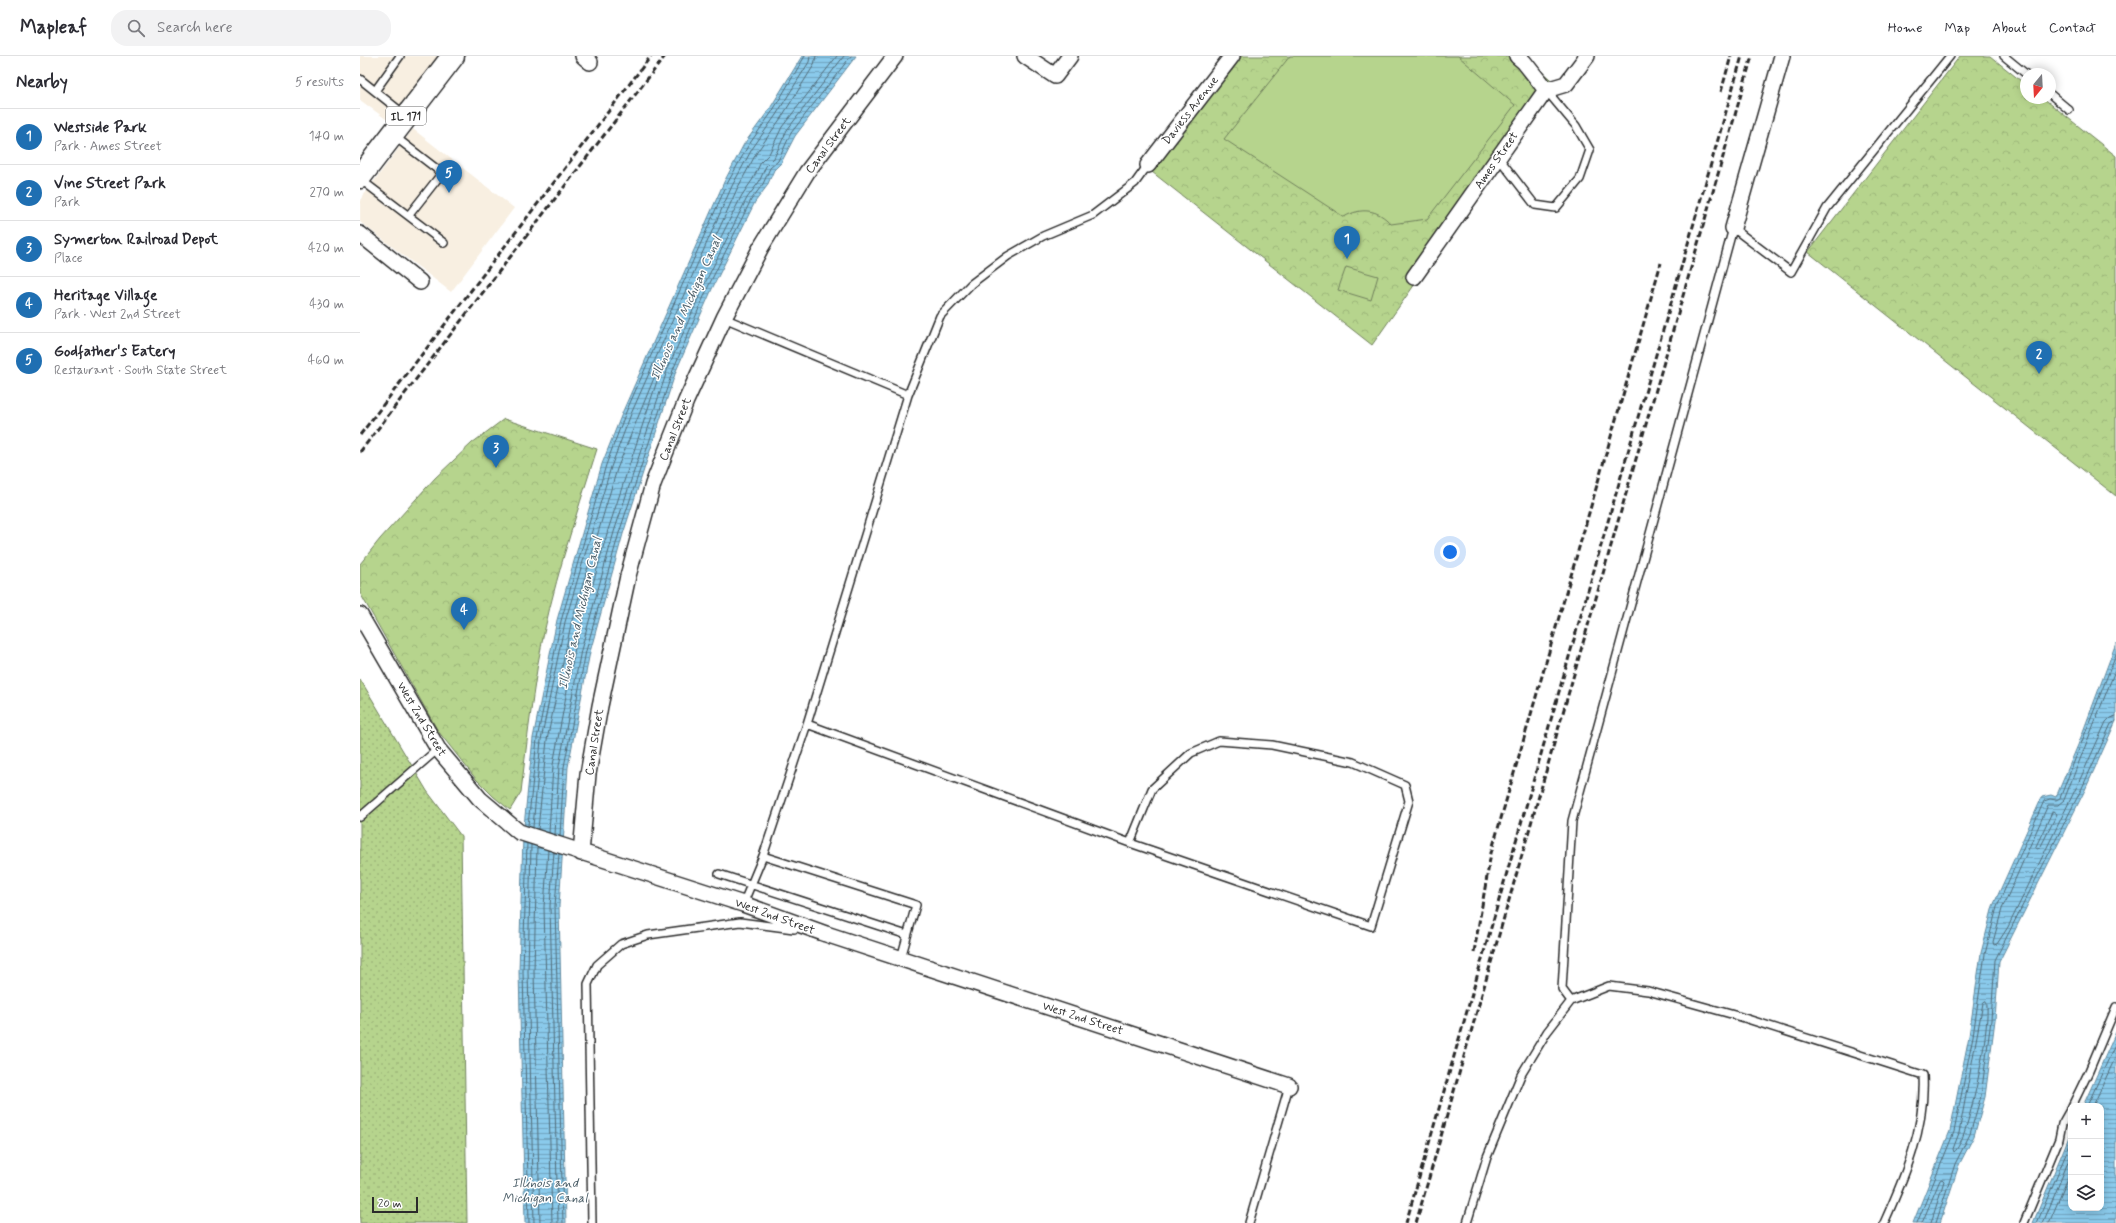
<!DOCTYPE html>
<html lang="en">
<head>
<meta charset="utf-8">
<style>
  body { margin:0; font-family:Mynerve,sans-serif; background:#f2f2f3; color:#2b2b33 }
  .controls { position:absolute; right:12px; bottom:12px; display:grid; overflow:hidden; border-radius:8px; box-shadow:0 2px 10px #0003 }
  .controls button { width:36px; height:36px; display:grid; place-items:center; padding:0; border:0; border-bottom:1px solid #e1e1e2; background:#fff; color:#2b2b33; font:20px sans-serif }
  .compass { position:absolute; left:1660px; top:12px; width:36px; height:36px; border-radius:50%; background:#fff; box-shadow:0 2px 10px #0003; rotate:198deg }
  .scale { position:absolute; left:12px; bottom:10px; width:46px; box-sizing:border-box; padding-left:4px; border:2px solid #2b2b2b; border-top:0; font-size:11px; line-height:14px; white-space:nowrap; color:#2b2b2b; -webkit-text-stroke:3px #fff; paint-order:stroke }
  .you { position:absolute; left:1090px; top:496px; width:14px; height:14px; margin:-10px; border:3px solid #fff; border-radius:50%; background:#1a73e8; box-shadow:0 0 0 6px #1a73e833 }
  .badge { display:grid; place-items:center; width:26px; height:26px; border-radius:50%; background:#1f6fb2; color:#fff; font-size:13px; font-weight:700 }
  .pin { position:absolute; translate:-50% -33px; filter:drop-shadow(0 1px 2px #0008) }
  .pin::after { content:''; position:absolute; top:21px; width:14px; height:12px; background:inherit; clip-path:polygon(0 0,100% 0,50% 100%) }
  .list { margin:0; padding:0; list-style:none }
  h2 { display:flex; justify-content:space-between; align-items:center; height:52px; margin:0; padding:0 16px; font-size:17px }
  h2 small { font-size:13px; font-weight:400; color:#7c7c81 }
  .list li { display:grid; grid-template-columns:26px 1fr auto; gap:12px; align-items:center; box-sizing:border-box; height:56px; padding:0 16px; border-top:1px solid #e1e1e2 }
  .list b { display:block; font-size:15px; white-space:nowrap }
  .list p { margin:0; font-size:13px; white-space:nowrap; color:#7c7c81 }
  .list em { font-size:13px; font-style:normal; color:#7c7c81 }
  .icon { flex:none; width:22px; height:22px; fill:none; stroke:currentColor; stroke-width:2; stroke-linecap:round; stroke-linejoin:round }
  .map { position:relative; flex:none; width:1756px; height:1167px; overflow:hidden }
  header { display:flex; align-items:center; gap:24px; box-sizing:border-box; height:56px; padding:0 20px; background:#fff; border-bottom:1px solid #e1e1e2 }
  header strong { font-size:19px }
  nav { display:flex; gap:22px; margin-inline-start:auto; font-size:14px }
  .search { width:280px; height:36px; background:#f2f2f3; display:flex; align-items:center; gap:10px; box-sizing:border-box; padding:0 14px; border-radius:16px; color:#7c7c81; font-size:15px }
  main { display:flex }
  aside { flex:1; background:#fff }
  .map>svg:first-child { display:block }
  .built { fill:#f8efe1 }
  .grass { fill:url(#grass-dots); stroke:#70805c }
  .forest { fill:url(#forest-crowns); stroke:#70805c }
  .garden { fill:#b6d48d; stroke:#70805c }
  .water { fill:url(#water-rules); stroke:#648a9e }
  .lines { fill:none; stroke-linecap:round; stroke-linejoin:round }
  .shore { stroke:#516b78; stroke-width:1 }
  .service-casing { stroke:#2b2b2b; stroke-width:10 }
  .minor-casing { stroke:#2b2b2b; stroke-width:18 }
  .primary-casing { stroke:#2b2b2b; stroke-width:25 }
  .service { stroke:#fff; stroke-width:7 }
  .minor { stroke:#fff; stroke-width:15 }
  .primary { stroke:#fff; stroke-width:22 }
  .rail { stroke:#2b2b2b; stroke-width:3; stroke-dasharray:6 3; stroke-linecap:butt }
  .labels { text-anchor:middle; stroke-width:3; stroke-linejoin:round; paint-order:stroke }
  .shield { fill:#fff; stroke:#6b6b6b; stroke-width:1 }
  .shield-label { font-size:11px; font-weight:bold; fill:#2b2b2b }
  .street-label { font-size:12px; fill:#2b2b2b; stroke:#fff }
  .water-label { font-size:13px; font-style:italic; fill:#485b65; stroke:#fff }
</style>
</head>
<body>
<header>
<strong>Mapleaf</strong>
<div class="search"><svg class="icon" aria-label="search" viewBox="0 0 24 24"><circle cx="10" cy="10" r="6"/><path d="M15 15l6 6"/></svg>Search here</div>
<nav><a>Home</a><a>Map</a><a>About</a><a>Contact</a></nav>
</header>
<main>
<aside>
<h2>Nearby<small>5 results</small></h2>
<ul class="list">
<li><span class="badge">1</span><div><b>Westside Park</b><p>Park · Ames Street</p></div><em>140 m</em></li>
<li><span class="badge">2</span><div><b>Vine Street Park</b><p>Park</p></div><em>270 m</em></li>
<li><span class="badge">3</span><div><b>Symerton Railroad Depot</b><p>Place</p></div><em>420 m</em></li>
<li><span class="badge">4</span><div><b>Heritage Village</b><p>Park · West 2nd Street</p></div><em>430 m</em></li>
<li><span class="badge">5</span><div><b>Godfather's Eatery</b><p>Restaurant · South State Street</p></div><em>460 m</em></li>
</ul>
</aside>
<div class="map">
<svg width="1756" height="1167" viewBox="0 0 1756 1167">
  <defs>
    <pattern id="grass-dots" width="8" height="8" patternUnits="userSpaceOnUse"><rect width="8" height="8" fill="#b6d48d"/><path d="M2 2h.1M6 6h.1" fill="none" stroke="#9db67a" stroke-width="1.8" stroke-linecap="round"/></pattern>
    <pattern id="forest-crowns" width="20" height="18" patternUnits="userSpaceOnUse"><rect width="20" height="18" fill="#b6d48d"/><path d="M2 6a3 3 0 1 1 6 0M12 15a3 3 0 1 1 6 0" fill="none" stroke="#9db67a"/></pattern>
    <pattern id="water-rules" width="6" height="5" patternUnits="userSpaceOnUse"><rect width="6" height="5" fill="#8acaeb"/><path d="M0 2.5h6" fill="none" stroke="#71a4bf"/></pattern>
  </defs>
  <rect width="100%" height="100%" fill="#fff"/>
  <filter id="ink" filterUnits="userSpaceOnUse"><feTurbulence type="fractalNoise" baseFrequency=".025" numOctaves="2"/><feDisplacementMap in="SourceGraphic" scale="8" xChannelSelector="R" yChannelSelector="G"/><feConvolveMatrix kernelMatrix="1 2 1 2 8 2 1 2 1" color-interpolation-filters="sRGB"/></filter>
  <g filter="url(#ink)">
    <path class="built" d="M0 0H80L30 66 0 44Z
      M53 73 154 152 91 236 0 166V144Z"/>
    <path class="grass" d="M0 623 67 735 101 780 107 1167H0Z"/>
    <path class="forest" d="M882 0H1163L1196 28 1012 289 792 116Z
      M1600 0H1630L1666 29V42H1683L1756 100V440L1448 196Z
      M144 363 237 393C215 463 191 534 178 607 171 650 166 693 161 736L150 754 134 741 116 723 78 675 0 537V508L20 483 75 422 112 387Z"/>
    <path class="garden" d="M930 0H1098L1155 49 1067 163 1031 168C1018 153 1001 151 984 161L864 83Z
      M986 211 1018 220 1011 244 978 234Z"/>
    <path class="water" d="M442 0H496L435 80 421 107 414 114 407 130 395 146 352 233 316 315 263 478 230 596 208 711 199 850 206 1167H165L159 915 163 780 173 682 197 564 242 408 263 355 364 126 384 88 409 54Z
      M1756 587V665L1725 734 1639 906 1635 964 1625 1041 1614 1080 1599 1109 1580 1167H1553L1590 1075 1609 980 1621 897 1633 850 1682 741 1691 739 1696 741 1718 689Z
      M1756 976V1167H1673L1711 1076V1152H1741V1050H1723Z"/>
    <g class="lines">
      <path class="shore" d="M456 0 454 9 421 62 397 96 377 133 351 191 352 194 355 193 382 139 393 123 401 106 409 98 422 71 477 0
        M1756 612 1704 744 1698 749H1688L1642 853 1633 886 1634 889 1637 888 1648 871 1717 730 1746 666 1750 662 1756 660
        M1693 755 1697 758 1680 792 1677 793 1676 791Z
        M168 770 177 683 201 565 246 409 266 356 367 128 388 90 412 56 445 0
        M173 771 181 684 205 566 251 411 271 358 372 130 392 93 416 59 449 6 450 0
        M178 773 187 684 211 568 257 413 296 317 298 316 299 319 248 474 215 592 193 709 189 777
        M195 779 199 710 221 594 254 476 308 312 344 229 387 142 399 126 406 110 414 102 427 74 484 0
        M200 780 204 711 226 595 259 477 313 314 348 231 391 144 403 128 410 112 418 105 431 77 491 0
        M167 787 163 915 169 1167
        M171 789 168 915 174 1167
        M177 791 174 915 180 1167
        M188 794 184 851 192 1167
        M194 796 190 850 198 1167
        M199 798 195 850 203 1167
        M1626 945C1633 959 1609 1086 1594 1096L1593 1093 1599 1077 1623 947Z
        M1727 1050 1756 987
        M1733 1050 1756 1000
        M1557 1167 1594 1076 1613 980 1625 898 1637 851 1684 745 1690 743 1696 744 1700 742 1756 598
        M1562 1167 1580 1124 1582 1123 1584 1125 1571 1167
        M1576 1167 1595 1108 1610 1078 1621 1040 1631 964 1635 904 1722 732 1751 668 1756 665
        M1677 1167 1711 1086
        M1683 1167 1711 1099
        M1689 1167 1711 1115"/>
      <defs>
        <path id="service" d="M1644 0 1666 18
          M0 23 45 59
          M15 35 40 0
          M1690 38 1709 54
          M34 80 82 117 49 159
          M1138 101 1175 149 1196 152 1220 123 1230 94 1216 70 1186 34
          M0 123 84 187
          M364 262 548 339
          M447 668 770 787 1011 870 1049 745 1045 729 993 706 912 689 859 685 831 697 792 733 770 787
          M0 761 78 693
          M403 800 556 849 541 902
          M359 818 547 879
          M383 848 403 800 447 668 548 339 580 260 611 228 648 200 683 180 733 159 775 127 788 109
          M1211 945 1202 933 1212 765 1373 172 1431 216 1467 152 1590 0
          M1712 1050 1729 1015 1756 951
          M232 1167 228 928 237 909 261 888 288 879 380 866 434 873
          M889 1167 929 1030
          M1107 1167 1127 1101 1161 1019 1187 976 1211 945 1249 930 1288 935 1378 960 1563 1019C1566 1072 1545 1120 1524 1167
          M1664 1167 1699 1083 1702 1068 1711 1052"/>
        <path id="minor" d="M223 0 230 6
          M665 0 695 20 710 0
          M1157 0 1164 6 1186 34
          M788 109 872 0
          M1373 172 1422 0
          M0 178 60 226
          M1054 221 1186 34 1206 28 1227 0
          M0 559 78 693 120 743 159 776 383 848 466 878 929 1030
          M221 797 228 718 240 650 268 520 293 428 326 345 364 262 401 191 447 116 535 0"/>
        <path id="primary" d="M0 121 93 0"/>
      </defs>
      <use href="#service" class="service-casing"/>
      <use href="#minor" class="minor-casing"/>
      <use href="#primary" class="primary-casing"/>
      <use href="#service" class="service"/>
      <use href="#minor" class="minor"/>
      <use href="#primary" class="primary"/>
      <path class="rail" d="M1361 36 1371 0
        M0 379 291 0
        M0 396 305 0
        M1114 896 1131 797 1301 207
        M1046 1167 1382 0
        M1056 1167 1392 0"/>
    </g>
  </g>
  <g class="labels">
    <rect class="shield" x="26" y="51" width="40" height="18" rx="3"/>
    <g class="shield-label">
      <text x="46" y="64">IL 171</text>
    </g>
    <g class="street-label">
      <text transform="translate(830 54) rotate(-52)" y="4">Daviess Avenue</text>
      <text transform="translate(468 89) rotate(-53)" y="4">Canal Street</text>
      <text transform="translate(1136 104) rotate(-55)" y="4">Ames Street</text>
      <text transform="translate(315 373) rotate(-68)" y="4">Canal Street</text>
      <text transform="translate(62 663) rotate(59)" y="4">West 2nd Street</text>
      <text transform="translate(234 686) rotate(-81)" y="4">Canal Street</text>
      <text transform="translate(415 860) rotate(20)" y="4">West 2nd Street</text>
      <text transform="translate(723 962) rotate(18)" y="4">West 2nd Street</text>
    </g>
    <g class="water-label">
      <text transform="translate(325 252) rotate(-66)" y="5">Illinois and Michigan Canal</text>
      <text transform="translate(219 557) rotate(-77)" y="5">Illinois and Michigan Canal</text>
      <text x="185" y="1131">Illinois and<tspan x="185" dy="15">Michigan Canal</tspan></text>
    </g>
  </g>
</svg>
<div class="controls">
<button>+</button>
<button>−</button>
<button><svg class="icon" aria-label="layers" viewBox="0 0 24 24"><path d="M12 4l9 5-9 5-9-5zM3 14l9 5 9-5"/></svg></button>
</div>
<svg class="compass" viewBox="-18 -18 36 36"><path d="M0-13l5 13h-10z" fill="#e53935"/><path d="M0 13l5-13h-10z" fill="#7c7c81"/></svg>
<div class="scale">20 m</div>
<div class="you"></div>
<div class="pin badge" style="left:987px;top:203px">1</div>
<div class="pin badge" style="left:1679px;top:318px">2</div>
<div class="pin badge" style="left:136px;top:412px">3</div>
<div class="pin badge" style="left:104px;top:574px">4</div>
<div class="pin badge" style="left:89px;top:137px">5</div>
</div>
</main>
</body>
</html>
